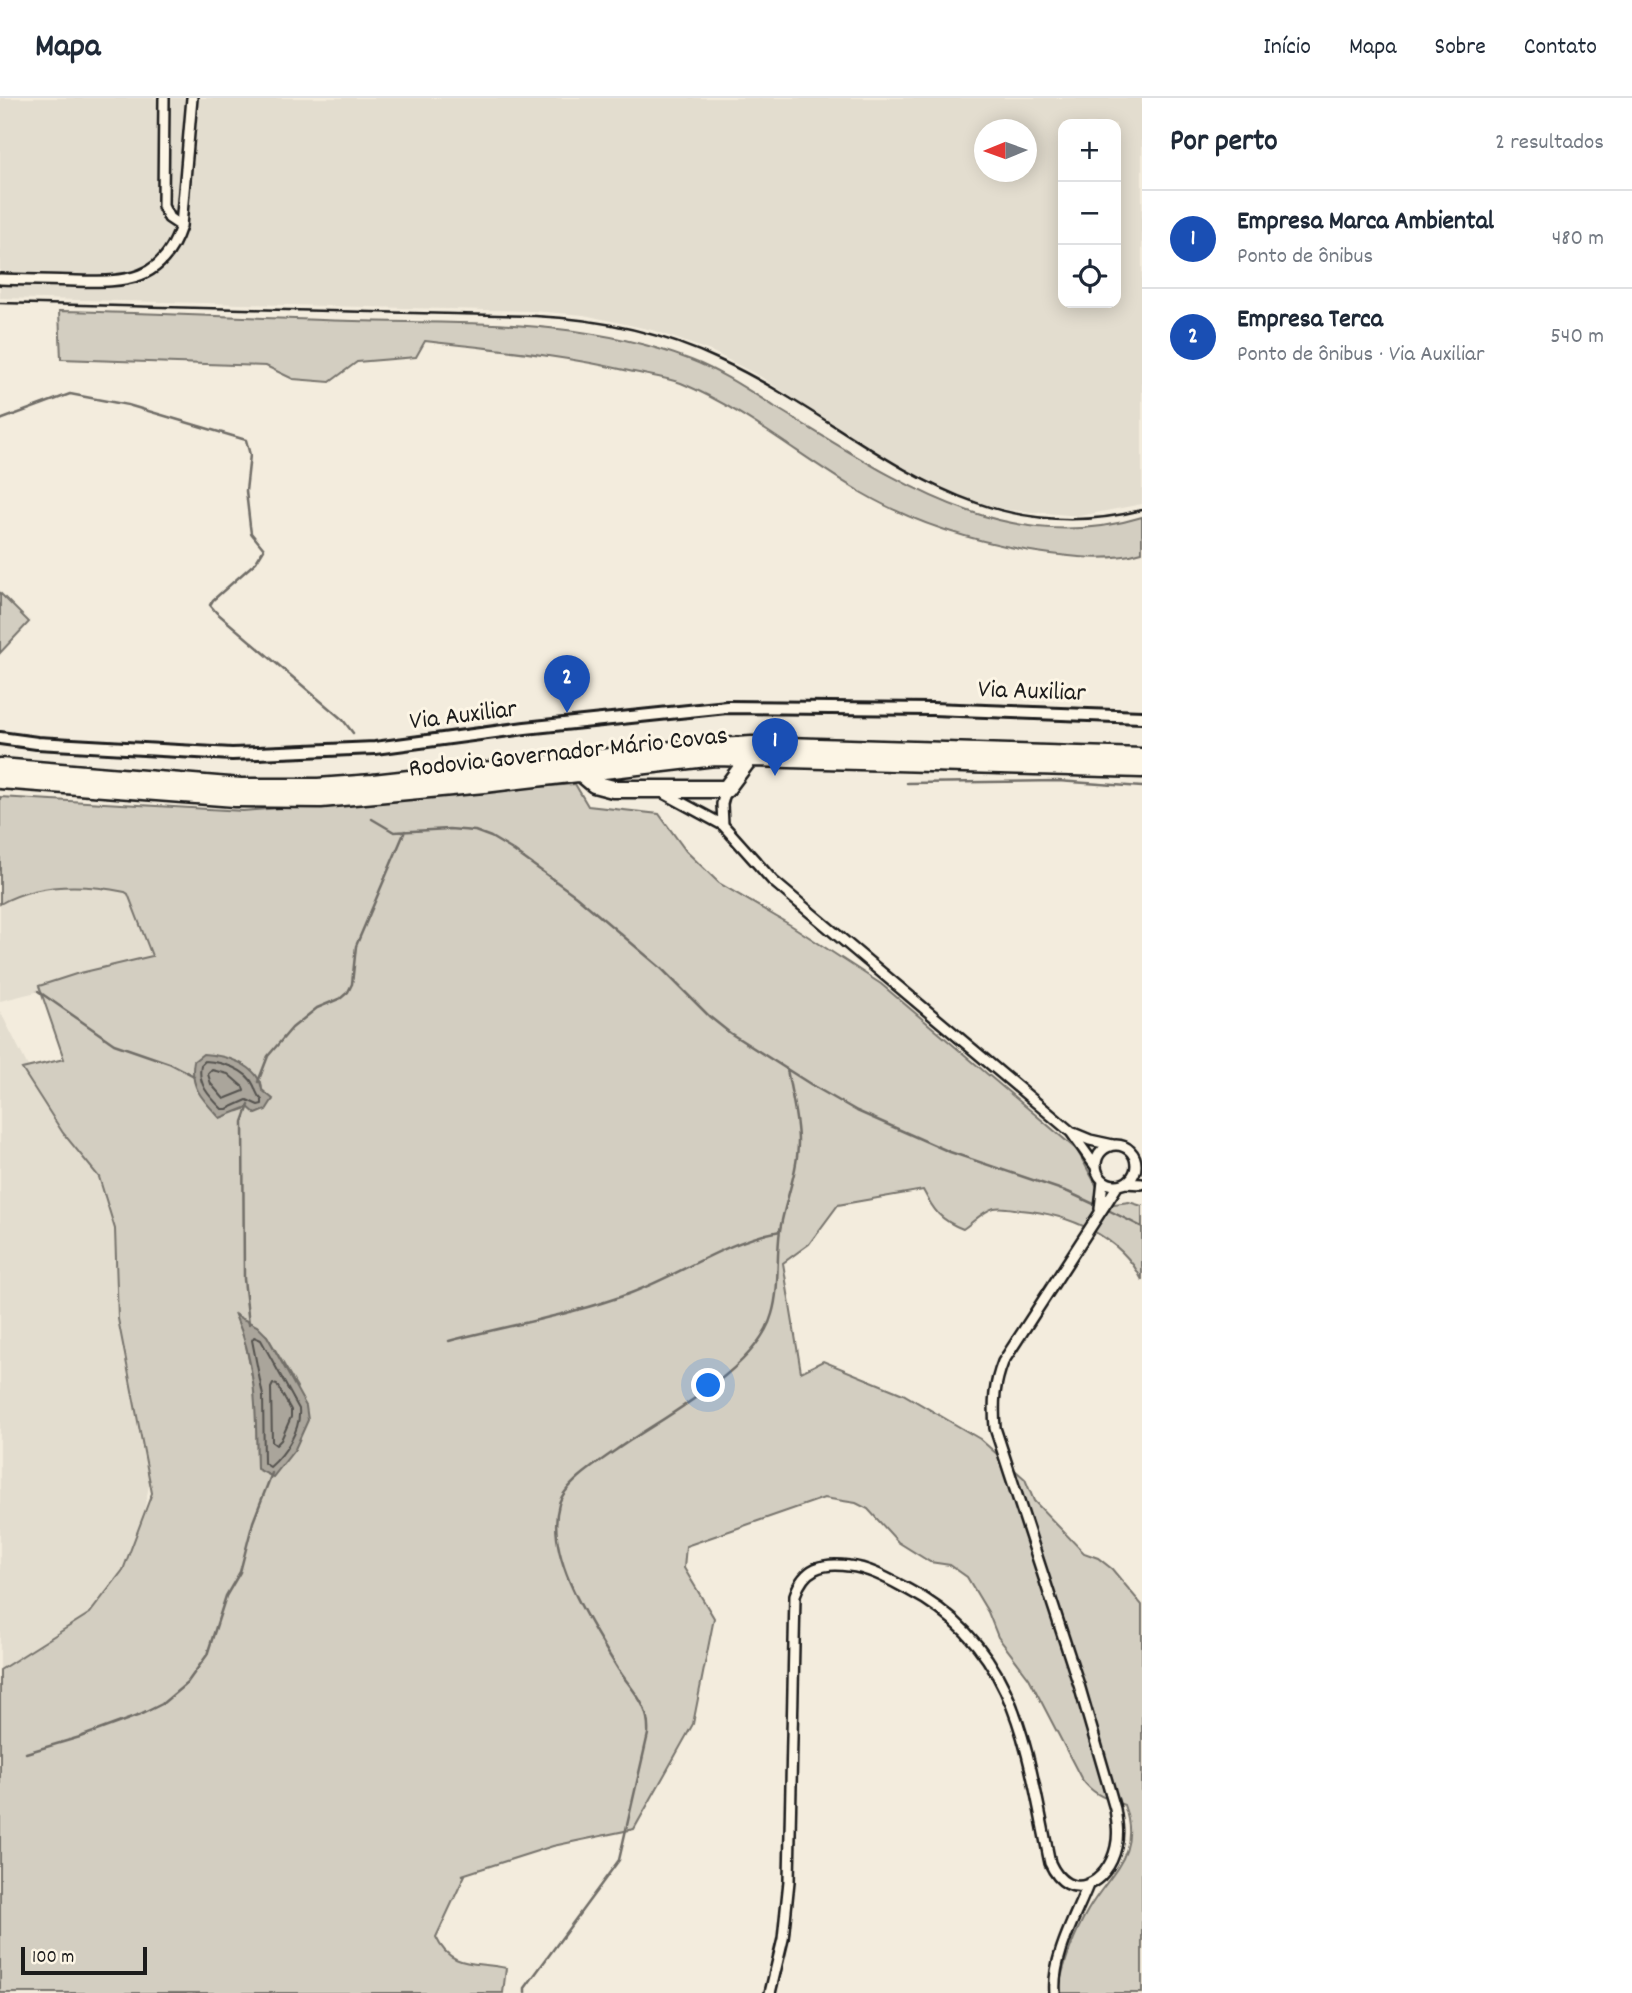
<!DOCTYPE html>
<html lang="pt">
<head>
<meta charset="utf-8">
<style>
  body { margin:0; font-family:Dekko,sans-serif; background:#f6f6f7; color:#1f2937 }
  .controls { position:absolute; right:21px; top:21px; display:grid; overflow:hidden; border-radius:14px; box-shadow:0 4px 18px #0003 }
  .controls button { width:63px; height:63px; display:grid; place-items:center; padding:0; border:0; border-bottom:2px solid #e0e1e3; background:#fff; color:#1f2937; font:35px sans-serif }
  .compass { position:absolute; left:974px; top:21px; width:63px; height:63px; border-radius:50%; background:#fff; box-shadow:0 4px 18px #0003; rotate:269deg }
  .scale { position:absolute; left:21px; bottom:18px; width:126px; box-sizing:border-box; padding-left:7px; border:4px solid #1c1c1c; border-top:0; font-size:19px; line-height:24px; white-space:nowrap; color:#1c1c1c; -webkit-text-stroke:5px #fcf5e5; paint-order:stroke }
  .you { position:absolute; left:709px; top:1288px; width:24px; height:24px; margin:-18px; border:5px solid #fff; border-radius:50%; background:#1a73e8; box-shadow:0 0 0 10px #1a73e833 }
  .badge { display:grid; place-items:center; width:46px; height:46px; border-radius:50%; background:#1a73e8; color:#fff; font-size:23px; font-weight:700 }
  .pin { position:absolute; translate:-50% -58px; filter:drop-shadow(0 2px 4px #0008) }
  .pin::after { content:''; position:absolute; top:37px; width:24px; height:21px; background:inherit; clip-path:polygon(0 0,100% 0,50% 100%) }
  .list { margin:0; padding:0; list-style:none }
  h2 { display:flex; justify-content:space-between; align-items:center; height:91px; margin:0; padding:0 28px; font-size:30px }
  h2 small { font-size:23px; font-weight:400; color:#747a83 }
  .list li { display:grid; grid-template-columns:46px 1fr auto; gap:21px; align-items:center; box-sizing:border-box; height:98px; padding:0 28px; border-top:2px solid #e0e1e3 }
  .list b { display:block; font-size:26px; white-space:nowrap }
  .list p { margin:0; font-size:23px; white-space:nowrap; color:#747a83 }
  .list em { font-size:23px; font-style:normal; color:#747a83 }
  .icon { flex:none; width:38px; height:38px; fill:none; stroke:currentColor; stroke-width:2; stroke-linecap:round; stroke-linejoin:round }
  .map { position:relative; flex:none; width:1142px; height:1895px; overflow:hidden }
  header { display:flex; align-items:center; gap:42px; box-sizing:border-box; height:98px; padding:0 35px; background:#fff; border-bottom:2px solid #e0e1e3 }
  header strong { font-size:33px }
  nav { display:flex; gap:38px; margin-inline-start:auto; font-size:24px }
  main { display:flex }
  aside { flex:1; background:#fff }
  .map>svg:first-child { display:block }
  .built { fill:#e3ddcf; fill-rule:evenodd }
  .green { fill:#d3cec1; stroke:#78756e; stroke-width:2; fill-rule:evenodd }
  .water { fill:#aaa59b; stroke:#716e68; stroke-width:2 }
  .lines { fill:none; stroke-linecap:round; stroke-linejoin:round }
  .shore { stroke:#55534f; stroke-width:2 }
  .stream { stroke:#716e68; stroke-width:2.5 }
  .minor-casing { stroke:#1c1c1c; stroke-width:14 }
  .tertiary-casing { stroke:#1c1c1c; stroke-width:16 }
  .motorway-casing { stroke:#1c1c1c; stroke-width:21 }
  .minor { stroke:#fcf5e5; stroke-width:9 }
  .tertiary { stroke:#fcf5e5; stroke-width:10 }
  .motorway { stroke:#fcf5e5; stroke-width:16 }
  .rail { stroke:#1c1c1c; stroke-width:2.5 }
  .labels { text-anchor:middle; stroke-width:6; stroke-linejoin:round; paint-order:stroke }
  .street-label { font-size:26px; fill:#1c1c1c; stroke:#fcf5e5 }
</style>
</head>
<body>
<header>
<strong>Mapa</strong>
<nav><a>Início</a><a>Mapa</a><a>Sobre</a><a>Contato</a></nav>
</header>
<main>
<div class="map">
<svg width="1142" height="1895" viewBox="0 0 1142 1895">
  <rect width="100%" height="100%" fill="#f3ecdd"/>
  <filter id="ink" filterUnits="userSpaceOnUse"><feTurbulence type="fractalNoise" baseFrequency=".0143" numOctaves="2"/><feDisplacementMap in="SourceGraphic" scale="14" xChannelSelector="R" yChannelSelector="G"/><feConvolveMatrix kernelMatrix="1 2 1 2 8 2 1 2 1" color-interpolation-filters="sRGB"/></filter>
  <g filter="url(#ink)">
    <path class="built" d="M0 0H1142V406L1080 418 1009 412 973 404 883 360 761 279 713 254 652 232 584 217 532 213 0 200ZM1063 26H1116V205H1063ZM984 32H1026V74H984Z
      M59 781 143 782 162 863 0 903V796Z
      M0 913 54 1020 112 1089 151 1377 134 1466 91 1520 0 1582Z"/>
    <path class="green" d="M59 213C158 215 256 220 354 223 467 226 584 220 691 262 720 273 748 292 775 309 889 377 1002 462 1142 419V454C1110 464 1070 459 1037 454 975 444 917 427 862 395 802 360 746 312 681 285 665 279 646 277 629 273 562 257 493 251 425 243L416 259 357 264 330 284 293 281 266 268 61 261Z
      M0 495 29 524 0 555Z
      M575 686 588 708 659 716 686 753 719 785 792 828 881 886 1077 1052 1107 1107 1129 1104 1142 1108V1182C1121 1138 1068 1116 1021 1112 1013 1111 1002 1108 994 1110 983 1113 972 1125 963 1131 940 1122 934 1113 923 1092L838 1107 809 1146 783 1165 801 1274 823 1263 903 1296 980 1341 1025 1381 1034 1403 1084 1455 1098 1460 1112 1471 1142 1507V1895H1058V1893C1064 1864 1073 1838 1088 1812 1110 1774 1142 1757 1124 1707 1105 1700 1093 1697 1081 1680L1029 1580 998 1539 988 1514 967 1479 950 1467 930 1464 898 1444 868 1411 856 1405 824 1400 686 1448 684 1470 714 1520 693 1626 634 1731 553 1748 462 1777H465L436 1839C451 1872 476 1863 506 1870L503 1895H0V1572L90 1515 123 1472 152 1395 118 1221 115 1131 99 1079 63 1035 22 971 64 961 39 888 76 876 152 858 128 796 125 794C84 786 37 785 0 806V699L243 713ZM251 975 261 984 262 992 272 1002 239 1013ZM236 1217 267 1238 297 1289 257 1371 256 1298 244 1237Z"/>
    <path class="water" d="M203 956C225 957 259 966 262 992L273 1001 266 1012 256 1016 248 1009 220 1020C203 1002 189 989 194 963Z
      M235 1217 257 1228 267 1238 306 1308 308 1322 295 1351 273 1379 257 1371C256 1318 257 1265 235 1217Z"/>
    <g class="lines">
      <path class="shore" d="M205 963C222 964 247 971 254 988 257 995 256 997 262 1002V1006L258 1007 247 1002 227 1011H222C209 998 197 986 201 967Z
        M212 972 228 976 243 989 244 993 224 1001 211 986 208 976Z
        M254 1239 261 1242 299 1311C301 1332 285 1356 270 1369L264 1365 263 1298 252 1242Z
        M273 1286 277 1287 291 1312V1319L281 1342 276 1347 272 1344 271 1290Z"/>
      <path class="stream" d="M0 322 70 296 128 307 246 342 250 357 246 393 250 428 251 435 264 451 256 464 213 502 210 507 216 514 343 622 353 635
        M907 685 1058 683 1142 689
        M372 721 394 734 449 731 475 733 491 739 511 751 576 798 662 871 710 919 730 935 815 989 857 1013 950 1054 1068 1094 1098 1108
        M38 893 114 946 169 965 194 978
        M258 984 268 958 292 930 317 910 341 900 348 894 352 886 356 848 405 733
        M1104 1110 1142 1129
        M249 1226 244 1181 243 1024 249 1007
        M449 1243C509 1227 572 1217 631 1195 682 1176 726 1143 780 1133
        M26 1655 80 1639 140 1617 162 1606 187 1585 207 1557 226 1498 240 1474 253 1424 272 1375
        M525 1895V1890L619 1762 648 1636C650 1607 633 1594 618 1571 592 1528 544 1458 559 1406 564 1386 599 1364 616 1352 661 1320 757 1272 772 1216 780 1189 776 1159 780 1132 785 1103 798 1073 798 1044 798 1020 791 995 787 971"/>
      <defs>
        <path id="minor" d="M164 0 163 108 169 120 181 128
          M0 181C25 182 51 182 76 183 126 184 163 184 181 128L192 0
          M660 693 723 727 773 783 1071 1034 1096 1069
          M723 727 722 706 726 691
          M1073 1035 1090 1042 1113 1047
          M1096 1067a20 20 0 1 1 40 0a20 20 0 1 1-40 0Z
          M1125 1085 1142 1086
          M1100 1111 1103 1083
          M770 1895 783 1841 789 1783 795 1497C804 1470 822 1464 849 1468 870 1470 890 1482 909 1492 1019 1549 1027 1656 1050 1765 1069 1807 1108 1786 1116 1749 1119 1736 1117 1724 1115 1711L1079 1587 995 1330C993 1305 994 1287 1003 1264L1118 1087
          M1055 1895C1052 1859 1075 1820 1088 1787"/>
        <path id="tertiary" d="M0 640 37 645 232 656 375 650 525 630 727 609 932 611 1142 619"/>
        <path id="motorway" d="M0 669 241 689H318L373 685 673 652 752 647 1142 659
          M581 675 594 686 613 691H726L750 659
          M0 682 235 700 321 701 484 686 715 659 1142 671"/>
      </defs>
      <use href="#minor" class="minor-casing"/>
      <use href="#tertiary" class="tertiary-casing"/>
      <use href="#motorway" class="motorway-casing"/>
      <use href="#minor" class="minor"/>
      <use href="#tertiary" class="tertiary"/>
      <use href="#motorway" class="motorway"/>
      <path class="rail" d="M0 205 535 218C599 221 661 234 720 262 864 329 965 457 1142 412"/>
    </g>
  </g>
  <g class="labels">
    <g class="street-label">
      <text transform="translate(1032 591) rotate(2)" y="9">Via Auxiliar</text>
      <text transform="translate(463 615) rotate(-7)" y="9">Via Auxiliar</text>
      <text transform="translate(568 652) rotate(-6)" y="9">Rodovia Governador Mário Covas</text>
    </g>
  </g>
</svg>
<div class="controls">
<button>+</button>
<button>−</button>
<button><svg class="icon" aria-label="locate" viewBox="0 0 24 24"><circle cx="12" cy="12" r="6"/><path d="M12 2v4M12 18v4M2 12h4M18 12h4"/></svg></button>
</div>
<svg class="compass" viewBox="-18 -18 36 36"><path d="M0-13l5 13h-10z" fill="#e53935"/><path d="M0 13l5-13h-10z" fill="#747a83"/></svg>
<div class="scale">100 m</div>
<div class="you"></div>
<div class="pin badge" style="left:775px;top:678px;background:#1a4fb4">1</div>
<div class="pin badge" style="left:567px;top:615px;background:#1a4fb4">2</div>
</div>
<aside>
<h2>Por perto<small>2 resultados</small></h2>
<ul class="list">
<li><span class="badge" style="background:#1a4fb4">1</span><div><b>Empresa Marca Ambiental</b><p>Ponto de ônibus</p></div><em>480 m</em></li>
<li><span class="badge" style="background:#1a4fb4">2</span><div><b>Empresa Terca</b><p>Ponto de ônibus · Via Auxiliar</p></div><em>540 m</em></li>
</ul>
</aside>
</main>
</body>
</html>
